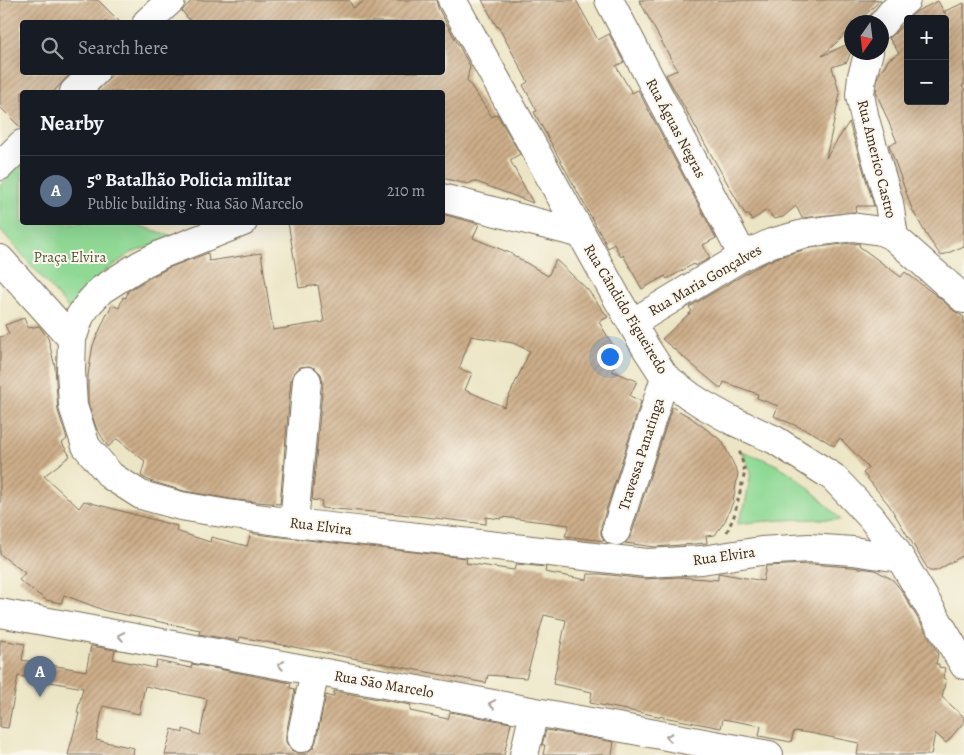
<!DOCTYPE html>
<html lang="en">
<head>
<meta charset="utf-8">
<style>
  body { margin:0; font-family:Alegreya,serif; background:#242831; color:#f1f3f6 }
  .controls { position:absolute; right:15px; top:15px; display:grid; overflow:hidden; border-radius:5px; box-shadow:0 5px 20px #0002 }
  .controls button { width:45px; height:45px; display:grid; place-items:center; padding:0; border:0; border-bottom:1px solid #363941; background:#171b24; color:#f1f3f6; font:25px sans-serif }
  .compass { position:absolute; left:844px; top:15px; width:45px; height:45px; border-radius:50%; background:#171b24; box-shadow:0 5px 20px #0002; rotate:194deg }
  .you { position:absolute; left:609px; top:356px; width:18px; height:18px; margin:-12px; border:4px solid #fff; border-radius:50%; background:#1a73e8; box-shadow:0 0 0 8px #1a73e833 }
  .badge { display:grid; place-items:center; width:32px; height:32px; border-radius:50%; background:#7c3aed; color:#fff; font-size:16px; font-weight:700 }
  .pin { position:absolute; translate:-50% -41px; filter:drop-shadow(0 1px 2px #0008) }
  .pin::after { content:''; position:absolute; top:26px; width:18px; height:15px; background:inherit; clip-path:polygon(0 0,100% 0,50% 100%) }
  .list { margin:0; padding:0; list-style:none }
  h2 { display:flex; justify-content:space-between; align-items:center; height:65px; margin:0; padding:0 20px; font-size:21px }
  h2 small { font-size:16px; font-weight:400; color:#9ea1a6 }
  .list li { display:grid; grid-template-columns:32px 1fr auto; gap:15px; align-items:center; box-sizing:border-box; height:70px; padding:0 20px; border-top:1px solid #363941 }
  .list b { display:block; font-size:19px; white-space:nowrap }
  .list p { margin:0; font-size:16px; white-space:nowrap; color:#9ea1a6 }
  .list em { font-size:16px; font-style:normal; color:#9ea1a6 }
  .icon { flex:none; width:28px; height:28px; fill:none; stroke:currentColor; stroke-width:2; stroke-linecap:round; stroke-linejoin:round }
  .map { position:relative; flex:none; width:964px; height:755px; overflow:hidden }
  .search { position:absolute; background:#171b24; box-shadow:0 5px 20px #0002; left:20px; top:20px; width:425px; height:55px; display:flex; align-items:center; gap:12px; box-sizing:border-box; padding:0 18px; border-radius:5px; color:#9ea1a6; font-size:19px }
  .panel { position:absolute; background:#171b24; box-shadow:0 5px 20px #0002; left:20px; top:90px; width:425px; height:135px; border-radius:5px }
  .map>svg:first-child { display:block }
  .green { fill:#8fd995; stroke:#65825a }
  .building { fill:url(#building-hatch); fill-rule:evenodd }
  .lines { fill:none; stroke-linecap:round; stroke-linejoin:round }
  .minor-casing { stroke:#796b58; stroke-width:30 }
  .path { stroke:#796b58; stroke-width:3; stroke-dasharray:4 4; stroke-linecap:butt }
  .minor { stroke:#fff; stroke-width:28 }
  .oneway { stroke:#a79f9a }
  .labels { text-anchor:middle; stroke-width:4; stroke-linejoin:round; paint-order:stroke }
  .street-label { font-size:15px; fill:#3b2a1e; stroke:#fbf7ec }
  .park-label { font-size:15px; fill:#50563c; stroke:#fbf7ec }
</style>
</head>
<body>
<div class="map">
<svg width="964" height="755" viewBox="0 0 964 755">
  <defs>
    <pattern id="building-hatch" width="6" height="6" patternUnits="userSpaceOnUse" patternTransform="scale(1.25)"><rect width="6" height="6" fill="#cdae8a"/><path d="M-1 1l2-2M0 6l6-6M5 7l2-2" fill="none" stroke="#a88e70"/></pattern>
  </defs>
  <rect width="100%" height="100%" fill="#fbf7ec"/>
  <filter id="ink" filterUnits="userSpaceOnUse"><feTurbulence type="fractalNoise" baseFrequency=".02" numOctaves="2"/><feDisplacementMap in="SourceGraphic" scale="10" xChannelSelector="R" yChannelSelector="G"/><feConvolveMatrix kernelMatrix="1 2 1 2 8 2 1 2 1" color-interpolation-filters="sRGB"/></filter>
  <filter id="wash" filterUnits="userSpaceOnUse"><feTurbulence type="fractalNoise" baseFrequency=".0096" numOctaves="4" result="noise"/><feDisplacementMap in="SourceGraphic" scale="20" xChannelSelector="R" yChannelSelector="G"/><feGaussianBlur stdDeviation="1.12" result="paint"/><feColorMatrix in="noise" values="0 0 0 0 0 0 0 0 0 0 0 0 0 0 0 0 0 1.4 0 .05"/><feComposite in="paint" operator="in"/></filter>
  <g filter="url(#wash)">
    <rect width="100%" height="100%" fill="#ece5c5"/>
    <path class="green" d="M22 162V222L133 223 137 225 175 237 131 253 104 272 69 309 0 229V185Z
      M741 451C756 456 773 462 787 471 807 485 824 502 841 520 806 518 772 520 737 524L745 505 751 472Z"/>
    <g id="blocks">
      <path class="building" d="M0 0H98L120 22H22V72H72L53 92H22V129L0 107Z
        M192 0H349L353 8 367 0H436L438 8 470 66 467 80 492 117 497 114 520 154 510 160 533 203 474 181 468 184 442 178V92H96L115 72H442V22H191L182 11Z
        M482 0H576L598 40 609 34 624 62 616 66 632 93 638 90 716 238 703 245 710 258 695 266 694 264 667 279 665 276 642 289 623 255 621 257 614 244 608 248 534 112 537 111 523 85 528 82 498 26 497 27Z
        M639 0H881L857 22H852V28L822 56 852 42V49L847 62 832 67 840 94 826 158 849 122 874 206H857L855 212 802 218 796 206 783 217 774 219 767 210 752 220 748 214 746 216 666 75 677 70Z
        M938 1 945 14V11L964 3V85L962 86 964 89V246L941 256 927 236 912 209 889 145 897 142 876 92 878 76 889 59 899 53 889 38 894 34 908 19V101H945V19H908L917 11Z
        M442 214 479 224 473 238 510 253 548 276 556 260 587 289 608 317 599 322 614 347 612 351 620 355 612 371 637 381 630 396 641 401 601 526V534L604 541 565 536 569 525 502 517 501 519 486 517V524L400 514 321 508 322 501 312 500 323 382 321 374 316 369 309 366 300 367 294 372 291 380 280 504 236 500 184 491 150 481 141 476 145 461 117 439 108 447 96 427 88 403V375L93 345 106 316 112 305 119 308 123 297 126 298 128 291 148 279 168 268 208 253 209 261 261 253 273 330 324 322 318 285 299 288 288 222H442ZM471 336 513 343 530 351 504 407 465 390 472 373 459 369Z
        M852 243 860 244 859 246 901 277 905 272 941 299 954 311 964 317V555L936 571H929L889 505 863 473 869 468 840 438 834 446 815 434 774 416 778 406 757 398 758 394 724 382 721 389 662 339 692 311 689 307 755 268 776 258 810 248Z
        M24 318 28 328 39 326 48 338 55 367 58 411 67 439 62 443 70 456 44 476 79 508 84 501 177 526 176 531 210 542 211 537 247 546 251 533 255 534 467 558 466 563 514 570 516 564 546 567 545 572 587 580 588 574H601L645 579 678 577 718 580V573L763 581 766 566 809 564 851 567 875 570 893 580 901 590 938 653 936 664H939V667L945 668 943 678 946 679 942 697 964 717V722L946 743 935 733 931 755H857L859 743 810 733 794 731 791 742 759 736 761 726 723 719 721 728 590 703 592 692 553 684 566 620 544 615 526 678 488 675 486 683 240 637 239 641 199 634 200 630 106 611 64 595 61 603 46 600 19 580 25 573 0 554V337L9 334 5 325Z
        M672 407 690 417 722 441 738 473 733 502 725 521 715 535 706 536 707 543 655 547 625 543 631 536Z
        M0 640 25 644 22 660 86 671 91 646 115 650 113 659 155 668 157 661 191 668 192 664 291 683 290 688 295 689 286 735V742L291 750 298 753H306L313 748 316 741 326 695 333 697 334 691 411 705 410 711 448 719 450 712 511 723 504 755H165L172 729 183 733V729L200 735 207 699 145 686 139 714 103 706 96 740 134 748 133 755H68L79 713H77L83 688 18 676 8 728 0 727Z
        M546 730 614 742 612 755H543L545 745H542Z"/>
    </g>
  </g>
  <g filter="url(#ink)">
    <use href="#blocks" fill-opacity="0" stroke="#796b58" stroke-width="1"/>
    <g class="lines">
      <defs>
        <path id="minor" d="M452 0 617 298 646 348 665 377 690 396 704 405 731 420 775 440 833 477 871 517 893 546 964 665
          M609 0 743 256
          M147 22 171 0
          M882 24 891 13 906 0
          M869 52 862 76 860 95 865 119 889 203 894 237
          M74 92 95 72
          M0 166 22 144
          M442 198 582 234
          M243 222 162 254 140 265 101 290 89 303 80 316 72 339 71 370 73 406 86 446 111 476 141 495 181 506 234 515 294 523 647 563 702 560 761 551 809 548 853 551 900 558
          M0 259 72 339
          M632 323 743 256 771 243 807 233 852 227 881 231 894 237 964 299
          M294 523 307 381
          M616 531 665 377
          M0 613 769 755
          M301 738 315 671
          M524 755 534 712"/>
      </defs>
      <use href="#minor" class="minor-casing"/>
      <path class="path" d="M727 532 734 516 745 472 739 449"/>
      <use href="#minor" class="minor"/>
    </g>
    <defs><path id="oneway-chevron" d="M-2-3.5L2.5 0L-2 3.5" fill="none" stroke-width="1.6" stroke-linecap="round" stroke-linejoin="round" transform="scale(1.25)"/></defs>
    <g class="oneway">
      <use href="#oneway-chevron" transform="translate(121 636) rotate(-170)"/>
      <use href="#oneway-chevron" transform="translate(281 665) rotate(-170)"/>
      <use href="#oneway-chevron" transform="translate(492 704) rotate(-170)"/>
      <use href="#oneway-chevron" transform="translate(669 737) rotate(-170)"/>
    </g>
  </g>
  <g class="labels">
    <g class="street-label">
      <text transform="translate(676 128) rotate(62)" y="5">Rua Águas Negras</text>
      <text transform="translate(877 159) rotate(76)" y="5">Rua Americo Castro</text>
      <text transform="translate(705 280) rotate(-30)" y="5">Rua Maria Gonçalves</text>
      <text transform="translate(626 309) rotate(59)" y="5">Rua Cândido Figueiredo</text>
      <text transform="translate(641 454) rotate(-72)" y="5">Travessa Panatinga</text>
      <text transform="translate(321 526) rotate(7)" y="5">Rua Elvira</text>
      <text transform="translate(724 556) rotate(-8)" y="5">Rua Elvira</text>
      <text transform="translate(384 684) rotate(10)" y="5">Rua São Marcelo</text>
    </g>
    <g class="park-label">
      <text x="70" y="262">Praça Elvira</text>
    </g>
  </g>
</svg>
<div class="controls">
<button>+</button>
<button>−</button>
</div>
<svg class="compass" viewBox="-18 -18 36 36"><path d="M0-13l5 13h-10z" fill="#e53935"/><path d="M0 13l5-13h-10z" fill="#9ea1a6"/></svg>
<div class="you"></div>
<div class="pin badge" style="left:40px;top:697px;background:#5c6f8a">A</div>
<div class="search"><svg class="icon" aria-label="search" viewBox="0 0 24 24"><circle cx="10" cy="10" r="6"/><path d="M15 15l6 6"/></svg>Search here</div>
<section class="panel">
<h2>Nearby<small></small></h2>
<ul class="list">
<li><span class="badge" style="background:#5c6f8a">A</span><div><b>5º Batalhão Policia militar</b><p>Public building · Rua São Marcelo</p></div><em>210 m</em></li>
</ul>
</section>
</div>
</body>
</html>
